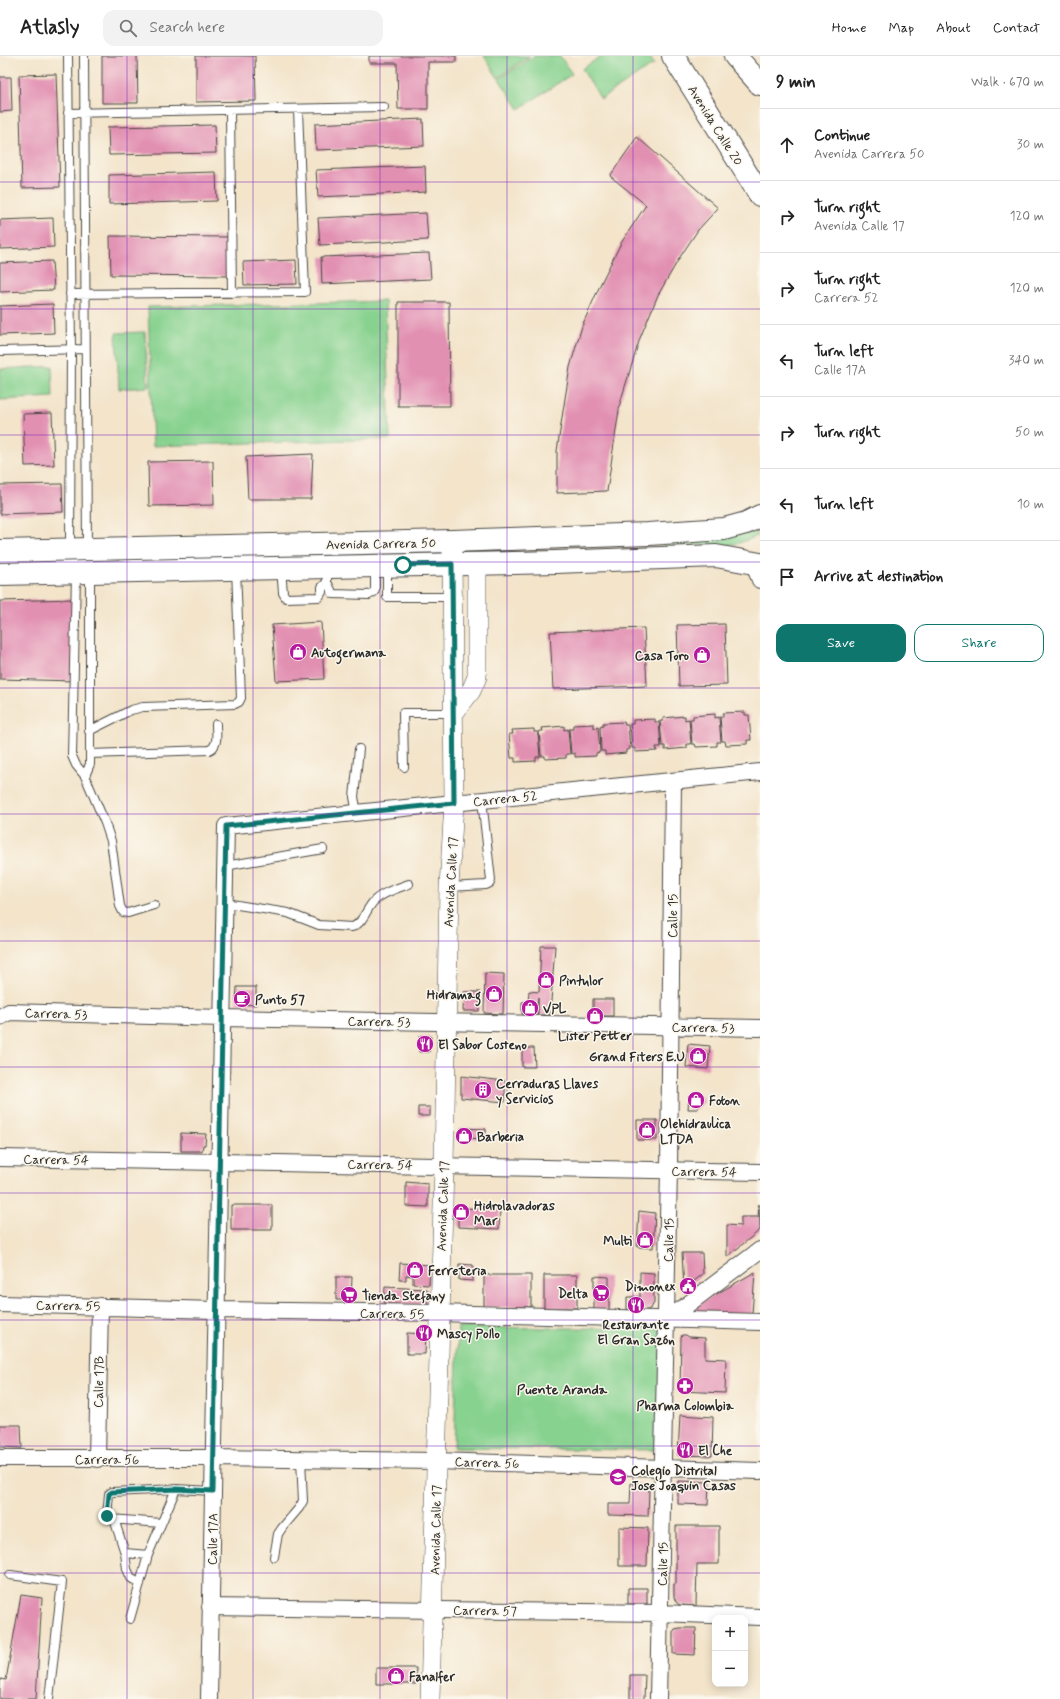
<!DOCTYPE html>
<html lang="en">
<head>
<meta charset="utf-8">
<style>
  body { margin:0; font-family:Mynerve,sans-serif; background:#f2f2f2; color:#222 }
  .controls { position:absolute; right:12px; bottom:12px; display:grid; overflow:hidden; border-radius:8px; box-shadow:0 2px 10px #0003 }
  .controls button { width:36px; height:36px; display:grid; place-items:center; padding:0; border:0; border-bottom:1px solid #e0e0e0; background:#fff; color:#222; font:20px sans-serif }
  .stop { position:absolute; width:12px; height:12px; margin:-9px; border:3px solid #0f766e; border-radius:50%; background:#fff }
  .stop.end { background:#0f766e; border-color:#fff; box-shadow:0 1px 4px #0008 }
  .list { margin:0; padding:0; list-style:none }
  h2 { display:flex; justify-content:space-between; align-items:center; height:52px; margin:0; padding:0 16px; font-size:17px }
  h2 small { font-size:13px; font-weight:400; color:#767676 }
  .list li { display:grid; grid-template-columns:26px 1fr auto; gap:12px; align-items:center; box-sizing:border-box; height:72px; padding:0 16px; border-top:1px solid #e0e0e0 }
  .list b { display:block; font-size:15px; white-space:nowrap }
  .list p { margin:0; font-size:13px; white-space:nowrap; color:#767676 }
  .list em { font-size:13px; font-style:normal; color:#767676 }
  .actions { display:flex; gap:8px; padding:12px 16px }
  .actions a { flex:1; padding:9px 0; border:1px solid #0f766e; border-radius:12px; text-align:center; font-size:14px; color:#0f766e }
  .actions .main { background:#0f766e; color:#fff }
  .icon { flex:none; width:22px; height:22px; fill:none; stroke:currentColor; stroke-width:2; stroke-linecap:round; stroke-linejoin:round }
  .map { position:relative; flex:none; width:760px; height:1643px; overflow:hidden }
  header { display:flex; align-items:center; gap:24px; box-sizing:border-box; height:56px; padding:0 20px; background:#fff; border-bottom:1px solid #e0e0e0 }
  header strong { font-size:19px }
  nav { display:flex; gap:22px; margin-inline-start:auto; font-size:14px }
  .search { width:280px; height:36px; background:#f2f2f2; display:flex; align-items:center; gap:10px; box-sizing:border-box; padding:0 14px; border-radius:12px; color:#767676; font-size:15px }
  main { display:flex }
  aside { flex:1; background:#fff }
  .map>svg:first-child { display:block }
  .green { fill:#87d28f; stroke:#597e5d }
  .building { fill:#e290b2 }
  .lines { fill:none; stroke-linecap:round; stroke-linejoin:round }
  .service-casing { stroke:#494743; stroke-width:10 }
  .minor-casing { stroke:#494743; stroke-width:18 }
  .tertiary-casing { stroke:#494743; stroke-width:20 }
  .secondary-casing { stroke:#494743; stroke-width:24 }
  .trunk-casing { stroke:#494743; stroke-width:24 }
  .service { stroke:#fff; stroke-width:8 }
  .minor { stroke:#fff; stroke-width:16 }
  .tertiary { stroke:#fff; stroke-width:19 }
  .secondary { stroke:#fff; stroke-width:22 }
  .trunk { stroke:#fff; stroke-width:22 }
  .route { stroke:#0f766e; stroke-width:5 }
  .grid { fill:none; stroke:#7b2cbf; stroke-width:1; stroke-opacity:0.55 }
  .labels { text-anchor:middle; stroke-width:3; stroke-linejoin:round; paint-order:stroke }
  .street-label { font-size:13px; fill:#2b2b2b; stroke:#fbf7ec }
  .poi-label { font-size:13px; font-weight:bold; fill:#2b2b2b; stroke:#fbf7ec; text-anchor:start }
  .neighbourhood-label { font-size:14px; font-weight:bold; fill:#2b2b2b; stroke:#fbf7ec }
</style>
</head>
<body>
<header>
<strong>Atlasly</strong>
<div class="search"><svg class="icon" aria-label="search" viewBox="0 0 24 24"><circle cx="10" cy="10" r="6"/><path d="M15 15l6 6"/></svg>Search here</div>
<nav><a>Home</a><a>Map</a><a>About</a><a>Contact</a></nav>
</header>
<main>
<div class="map">
<svg width="760" height="1643" viewBox="0 0 760 1643">
  <rect width="100%" height="100%" fill="#fbf7ec"/>
  <filter id="ink" filterUnits="userSpaceOnUse"><feTurbulence type="fractalNoise" baseFrequency=".025" numOctaves="2"/><feDisplacementMap in="SourceGraphic" scale="8" xChannelSelector="R" yChannelSelector="G"/><feConvolveMatrix kernelMatrix="1 2 1 2 8 2 1 2 1" color-interpolation-filters="sRGB"/></filter>
  <filter id="wash" filterUnits="userSpaceOnUse"><feTurbulence type="fractalNoise" baseFrequency=".012" numOctaves="4" result="noise"/><feDisplacementMap in="SourceGraphic" scale="16" xChannelSelector="R" yChannelSelector="G"/><feGaussianBlur stdDeviation="0.9" result="paint"/><feColorMatrix in="noise" values="0 0 0 0 0 0 0 0 0 0 0 0 0 0 0 0 0 1.4 0 .05"/><feComposite in="paint" operator="in"/></filter>
  <g filter="url(#wash)">
    <rect width="100%" height="100%" fill="#f3e4ca"/>
    <path class="green" d="M484 0H530L498 22Z
      M534 0H560L572 18 519 53 499 23Z
      M601 0H649L654 8 601 43 582 13Z
      M385 245 390 383 153 390 148 251Z
      M145 276 148 331 119 333 116 277Z
      M52 310 53 341 0 344V313Z
      M754 471 758 480 739 487 724 490H663V484Z
      M458 1271 665 1273 659 1394 454 1392Z"/>
    <g id="blocks">
      <path class="building" d="M102 0H137L138 47H102Z
        M196 0H255L256 45 196 46Z
        M369 0H456V6H428V53H398L397 7H369Z
        M56 18 60 131 22 132 19 19Z
        M0 21H11L12 55 0 56Z
        M423 63 424 90 316 94 315 68Z
        M215 69 216 97 109 99 108 71Z
        M637 81 718 152 698 174 680 201 658 239 640 282 620 347 607 435 557 437V395L563 355 570 311 582 270 601 227 621 187 646 149 610 120Z
        M425 110 426 136 318 141 316 114Z
        M216 116 217 145 109 148V119Z
        M426 157 428 184 320 189 318 162Z
        M53 162 54 191 0 193V164Z
        M110 180 230 181V220L111 219Z
        M429 197 431 223 322 228 321 201Z
        M296 204 297 228 244 229 243 206Z
        M52 205 54 234 0 236V207Z
        M398 246H449L450 350H398Z
        M53 248 54 277 0 279V250Z
        M52 357 54 409 25 410 23 358Z
        M313 398 311 443H248L246 401Z
        M213 405 214 449 149 450 148 406Z
        M62 428 63 456 0 458V429Z
        M74 543V625L0 623V545Z
        M321 566 324 623 276 625 272 569Z
        M725 568 727 629 679 630 677 569Z
        M644 572 647 630 553 633 550 576Z
        M745 656V659H749L751 684H747V688L726 689 725 685H722L720 661H723V657Z
        M715 658V662L719 661 721 686H717V690L696 691 695 688H692L690 663H693V660Z
        M685 660V664L689 663 691 688H687V692L665 694V690H662L660 665H663V662Z
        M655 663V666H659L661 691H656L657 695 635 696V692H632L630 668H633V664Z
        M624 666 625 669H628L630 693 626 694V697L605 699V695H601L600 671 603 670V667Z
        M594 668V672L598 671 600 696 596 697V700L575 701V697L571 698 569 673H573V669Z
        M564 670V674L568 673 570 698H566V702L545 703V700H541L539 675H543L542 672Z
        M534 673V676H538L540 701H536V705L515 706V702H511L509 678H513L512 674Z
        M541 890H555L550 959H538V942L537 959 522 958V946H528L529 935 539 936Z
        M485 917 504 918 503 958 484 957Z
        M237 931H256V949L238 948 236 946Z
        M464 936H480L479 955H463Z
        M593 943H613V960H593Z
        M420 980 431 981 429 996H419Z
        M688 988 710 990 708 1013 686 1011Z
        M522 992H534L535 1011H522Z
        M461 1020 505 1025V1046L461 1042Z
        M689 1040 702 1041 704 1047 698 1049V1053H688Z
        M418 1051H430V1060H418Z
        M637 1064H657V1084H637Z
        M461 1072 486 1073V1083L461 1082Z
        M181 1077 206 1078 205 1089H203L202 1095H181Z
        M406 1126 428 1128V1151L406 1150Z
        M759 1148 760 1174 727 1201V1169L741 1170V1161H758Z
        M231 1149H272V1174H231Z
        M458 1152 500 1153 499 1173 458 1171Z
        M639 1155 655 1157 653 1192 637 1191Z
        M682 1197H702L703 1218 684 1233Z
        M400 1207 430 1209 429 1229 413 1228V1220L406 1219V1224H399Z
        M459 1208 473 1209V1225L459 1224Z
        M640 1216 654 1217V1247L651 1252 647 1254H627V1241H640Z
        M755 1216 752 1258 678 1260Z
        M484 1219H531V1251H484Z
        M544 1219H577V1252H544Z
        M594 1220 609 1221V1254H594Z
        M336 1221H352L351 1244H336Z
        M385 1231 427 1233V1249L384 1248Z
        M407 1277 426 1278 425 1298H407Z
        M682 1279H686L689 1281 705 1282V1302L726 1303 725 1337 680 1335 681 1282Z
        M680 1359 713 1361 712 1400 678 1399Z
        M0 1369H21L22 1392 0 1391Z
        M678 1425 709 1426 708 1449 678 1448Z
        M631 1427 643 1428 648 1431 649 1434 648 1460 608 1459V1448H630Z
        M676 1470H719V1508H697L696 1550 680 1549 676 1546 674 1541V1528H676Z
        M619 1471 648 1472 647 1510H619Z
        M628 1532H647V1548H628Z
        M21 1539 42 1542 36 1643H0V1623L6 1624Z
        M680 1572H696L695 1599 673 1598V1576L675 1573Z
        M376 1612H416V1628H376Z
        M630 1619H645L644 1643H630Z"/>
    </g>
  </g>
  <g filter="url(#ink)">
    <use href="#blocks" fill-opacity="0" stroke="#494743" stroke-width="1"/>
    <g class="lines">
      <defs>
        <path id="service" d="M68 0 71 294 70 493
          M84 0 87 493
          M230 54 232 237
          M68 57 384 51
          M70 238 305 236 298 53
          M0 295 85 293
          M387 511V541H452
          M281 512 283 537 286 542 319 541 322 536V531L327 526
          M327 512V526L333 538 369 539 374 536 375 533V511
          M76 518 72 700 76 709 85 720 105 767 111 785 120 850 123 856 128 857 154 849
          M89 675 131 654 143 651 235 648 239 646 241 642 236 513
          M90 698 209 694C219 690 216 678 216 668
          M404 711 403 657H454
          M85 720 90 708V516
          M357 757 354 741 359 693
          M225 810 323 793
          M449 831 486 829 490 827 491 824 482 744
          M225 847 288 857 319 869 352 871C363 868 366 853 374 845 383 836 398 832 409 828
          M114 1463 125 1497 127 1513 131 1522 140 1528
          M161 1467 111 1463 107 1460 109 1438 112 1436 176 1433 213 1435
          M125 1497 148 1499
          M274 1501 278 1478 282 1472 299 1452 303 1445 301 1404
          M10 1519 62 1526 49 1643
          M130 1563 148 1499 176 1433"/>
        <path id="minor" d="M753 506 760 524
          M0 961 9 956 222 962 760 972
          M0 1102 760 1116
          M0 1248 216 1254 439 1257 760 1266
          M667 1264 760 1194
          M0 1402H213
          M213 1402 436 1405 760 1415
          M97 1403 100 1250
          M210 1551 660 1557 760 1561
          M209 1643 226 770 760 716
          M658 1643 669 1114 673 725"/>
        <path id="tertiary" d="M454 657 471 635 477 621V508
          M430 1643 444 1110 449 831 454 747 452 493"/>
        <path id="secondary" d="M0 495 452 485 648 478 724 473 746 467 760 460
          M0 518 556 506 716 500 760 508"/>
        <path id="trunk" d="M673 0 760 139
          M735 0 760 28"/>
      </defs>
      <use href="#service" class="service-casing"/>
      <use href="#minor" class="minor-casing"/>
      <use href="#tertiary" class="tertiary-casing"/>
      <use href="#secondary" class="secondary-casing"/>
      <use href="#trunk" class="trunk-casing"/>
      <use href="#service" class="service"/>
      <use href="#minor" class="minor"/>
      <use href="#tertiary" class="tertiary"/>
      <use href="#secondary" class="secondary"/>
      <use href="#trunk" class="trunk"/>
    </g>
  </g>
  <g class="lines" filter="url(#ink)">
    <path class="route" d="M107 1460 109 1438 112 1436 176 1433 213 1435 226 770 454 747 452 508 403 509"/>
  </g>
  <path class="grid" d="M127 0V1643M253 0V1643M380 0V1643M507 0V1643M633 0V1643M0 126H760M0 253H760M0 379H760M0 506H760M0 632H760M0 758H760M0 885H760M0 1011H760M0 1137H760M0 1264H760M0 1390H760M0 1517H760"/>
  <defs>
    <symbol id="shop-disc" viewBox="-11 -11 22 22"><circle r="9.5" fill="#b5179e" stroke="#fbf7ec"/><path d="M-5-2.5h2.3a2.7 3.5 0 0 1 5.4 0H5L5.5 6h-11ZM-1.5-2.5h3a1.5 2.3 0 0 0-3 0Z" fill="#fff"/></symbol>
    <symbol id="cafe-disc" viewBox="-11 -11 22 22"><circle r="9.5" fill="#b5179e" stroke="#fbf7ec"/><path d="M-5.5-4.5H6V0H3Q3 3.5 0 3.5H-2.5Q-5.5 3.5-5.5 0ZM3-3.2v2h1.7v-2ZM-6 4.5H4V6H-6Z" fill="#fff"/></symbol>
    <symbol id="restaurant-disc" viewBox="-11 -11 22 22"><circle r="9.5" fill="#b5179e" stroke="#fbf7ec"/><path d="M-5-6h1v4h1v-4h1v4h1v-4h1v5L-1.5 .5V6h-2V.5L-5-1ZM5-6V6H3V1.5H1.5Q1.5-4 5-6Z" fill="#fff"/></symbol>
    <symbol id="building-disc" viewBox="-11 -11 22 22"><circle r="9.5" fill="#b5179e" stroke="#fbf7ec"/><path d="M-4-6H4V6H1V3H-1V6H-4ZM-2.5-4.3h1.7v1.8h-1.7ZM.8-4.3h1.7v1.8H.8ZM-2.5-1h1.7V.8h-1.7ZM.8-1h1.7V.8H.8Z" fill="#fff"/></symbol>
    <symbol id="civic-disc" viewBox="-11 -11 22 22"><circle r="9.5" fill="#b5179e" stroke="#fbf7ec"/><path d="M-.6-6.5H3V-4.5H.6V-3L4-1V1h2V6H-6V1h2V-1L-.6-3ZM-1.2 2.5V6h2.4V2.5Z" fill="#fff"/></symbol>
    <symbol id="supermarket-disc" viewBox="-11 -11 22 22"><circle r="9.5" fill="#b5179e" stroke="#fbf7ec"/><path d="M-6-5.5h2.5l.6 2H6L4.5 2H-2.5L-4.4-4H-6ZM-1.5 3.2a1.3 1.3 0 1 0 .1 0ZM3 3.2a1.3 1.3 0 1 0 .1 0Z" fill="#fff"/></symbol>
    <symbol id="pharmacy-disc" viewBox="-11 -11 22 22"><circle r="9.5" fill="#b5179e" stroke="#fbf7ec"/><path d="M-2-6h4v4h4v4h-4v4h-4v-4h-4v-4h4Z" fill="#fff"/></symbol>
    <symbol id="school-disc" viewBox="-11 -11 22 22"><circle r="9.5" fill="#b5179e" stroke="#fbf7ec"/><path d="M0-5L7-2L0 1L-7-2ZM-4 1L0 2.5L4 1V4Q0 6-4 4Z" fill="#fff"/></symbol>
  </defs>
  <g fill-rule="evenodd">
    <use href="#shop-disc" x="288" y="586" width="20" height="20"/>
    <use href="#shop-disc" x="692" y="589" width="20" height="20"/>
    <use href="#shop-disc" x="536" y="914" width="20" height="20"/>
    <use href="#shop-disc" x="484" y="928" width="20" height="20"/>
    <use href="#cafe-disc" x="232" y="933" width="20" height="20"/>
    <use href="#shop-disc" x="520" y="942" width="20" height="20"/>
    <use href="#shop-disc" x="585" y="950" width="20" height="20"/>
    <use href="#restaurant-disc" x="415" y="978" width="20" height="20"/>
    <use href="#shop-disc" x="688" y="990" width="20" height="20"/>
    <use href="#building-disc" x="473" y="1024" width="20" height="20"/>
    <use href="#shop-disc" x="686" y="1034" width="20" height="20"/>
    <use href="#shop-disc" x="637" y="1064" width="20" height="20"/>
    <use href="#shop-disc" x="454" y="1070" width="20" height="20"/>
    <use href="#shop-disc" x="451" y="1146" width="20" height="20"/>
    <use href="#shop-disc" x="635" y="1174" width="20" height="20"/>
    <use href="#shop-disc" x="405" y="1204" width="20" height="20"/>
    <use href="#civic-disc" x="678" y="1220" width="20" height="20"/>
    <use href="#supermarket-disc" x="591" y="1227" width="20" height="20"/>
    <use href="#supermarket-disc" x="339" y="1229" width="20" height="20"/>
    <use href="#restaurant-disc" x="626" y="1239" width="20" height="20"/>
    <use href="#restaurant-disc" x="414" y="1267" width="20" height="20"/>
    <use href="#pharmacy-disc" x="675" y="1320" width="20" height="20"/>
    <use href="#restaurant-disc" x="675" y="1384" width="20" height="20"/>
    <use href="#school-disc" x="608" y="1411" width="20" height="20"/>
    <use href="#shop-disc" x="386" y="1610" width="20" height="20"/>
  </g>
  <g class="labels">
    <g class="street-label">
      <text transform="translate(716 69) rotate(58)" y="5">Avenida Calle 20</text>
      <text transform="translate(381 487) rotate(-1)" y="5">Avenida Carrera 50</text>
      <text transform="translate(505 742) rotate(-6)" y="5">Carrera 52</text>
      <text transform="translate(450 826) rotate(-87)" y="5">Avenida Calle 17</text>
      <text transform="translate(672 860) rotate(-90)" y="5">Calle 15</text>
      <text transform="translate(56 957) rotate(2)" y="5">Carrera 53</text>
      <text transform="translate(379 965) rotate(1)" y="5">Carrera 53</text>
      <text transform="translate(703 971) rotate(1)" y="5">Carrera 53</text>
      <text transform="translate(56 1103) rotate(1)" y="5">Carrera 54</text>
      <text transform="translate(380 1108) rotate(1)" y="5">Carrera 54</text>
      <text transform="translate(704 1115) rotate(1)" y="5">Carrera 54</text>
      <text transform="translate(442 1150) rotate(-88)" y="5">Avenida Calle 17</text>
      <text transform="translate(668 1184) rotate(-89)" y="5">Calle 15</text>
      <text transform="translate(68 1249) rotate(1)" y="5">Carrera 55</text>
      <text transform="translate(392 1257) rotate(1)" y="5">Carrera 55</text>
      <text transform="translate(98 1326) rotate(-89)" y="5">Calle 17B</text>
      <text x="107" y="1408">Carrera 56</text>
      <text transform="translate(487 1406) rotate(2)" y="5">Carrera 56</text>
      <text transform="translate(435 1474) rotate(-89)" y="5">Avenida Calle 17</text>
      <text transform="translate(212 1483) rotate(-89)" y="5">Calle 17A</text>
      <text transform="translate(662 1508) rotate(-89)" y="5">Calle 15</text>
      <text transform="translate(485 1554) rotate(1)" y="5">Carrera 57</text>
    </g>
    <g class="poi-label">
      <text x="311" y="601">Autogermana</text>
      <text x="689" y="604" text-anchor="end">Casa Toro</text>
      <text x="559" y="929">Pintulor</text>
      <text x="481" y="943" text-anchor="end">Hidramag</text>
      <text x="255" y="948">Punto 57</text>
      <text x="543" y="957">VPL</text>
      <text x="595" y="984" text-anchor="middle">Lister Petter</text>
      <text x="438" y="993">El Sabor Costeno</text>
      <text x="685" y="1005" text-anchor="end">Grand Fiters E.U</text>
      <text x="496" y="1032">Cerraduras Llaves<tspan x="496" dy="15">y Servicios</tspan></text>
      <text x="709" y="1049">Foton</text>
      <text x="660" y="1072">Olehidraulica<tspan x="660" dy="15">LTDA</tspan></text>
      <text x="477" y="1085">Barberia</text>
      <text x="474" y="1154">Hidrolavadoras<tspan x="474" dy="15">Mar</tspan></text>
      <text x="632" y="1189" text-anchor="end">Multi</text>
      <text x="428" y="1219">Ferreteria</text>
      <text x="675" y="1235" text-anchor="end">Dimonex</text>
      <text x="588" y="1242" text-anchor="end">Delta</text>
      <text x="362" y="1244">Tienda Stefany</text>
      <text x="636" y="1273" text-anchor="middle">Restaurante<tspan x="636" dy="15">El Gran Sazón</tspan></text>
      <text x="437" y="1282">Mascy Pollo</text>
      <text x="685" y="1354" text-anchor="middle">Pharma Colombia</text>
      <text x="698" y="1399">El Che</text>
      <text x="631" y="1419">Colegio Distrital<tspan x="631" dy="15">Jose Joaquin Casas</tspan></text>
      <text x="409" y="1625">Fanalfer</text>
    </g>
    <g class="neighbourhood-label">
      <text x="562" y="1338">Puente Aranda</text>
    </g>
  </g>
</svg>
<div class="controls">
<button>+</button>
<button>−</button>
</div>
<div class="stop" style="left:403px;top:509px"></div>
<div class="stop end" style="left:107px;top:1460px"></div>
</div>
<aside>
<h2>9 min<small>Walk · 670 m</small></h2>
<ul class="list">
<li><svg class="icon" aria-label="ahead" viewBox="0 0 24 24"><path d="M12 20V5M6 11l6-6 6 6"/></svg><div><b>Continue</b><p>Avenida Carrera 50</p></div><em>30 m</em></li>
<li><svg class="icon" aria-label="right" viewBox="0 0 24 24"><path d="M7 20v-9h11M14 6l5 5-5 5"/></svg><div><b>Turn right</b><p>Avenida Calle 17</p></div><em>120 m</em></li>
<li><svg class="icon" aria-label="right" viewBox="0 0 24 24"><path d="M7 20v-9h11M14 6l5 5-5 5"/></svg><div><b>Turn right</b><p>Carrera 52</p></div><em>120 m</em></li>
<li><svg class="icon" aria-label="left" viewBox="0 0 24 24"><path d="M17 20v-9H6M10 6l-5 5 5 5"/></svg><div><b>Turn left</b><p>Calle 17A</p></div><em>340 m</em></li>
<li><svg class="icon" aria-label="right" viewBox="0 0 24 24"><path d="M7 20v-9h11M14 6l5 5-5 5"/></svg><div><b>Turn right</b></div><em>50 m</em></li>
<li><svg class="icon" aria-label="left" viewBox="0 0 24 24"><path d="M17 20v-9H6M10 6l-5 5 5 5"/></svg><div><b>Turn left</b></div><em>10 m</em></li>
<li><svg class="icon" aria-label="arrive" viewBox="0 0 24 24"><path d="M6 21V4h12l-3 4 3 4H6"/></svg><div><b>Arrive at destination</b></div></li>
</ul>
<div class="actions"><a class="main">Save</a><a>Share</a></div>
</aside>
</main>
</body>
</html>
